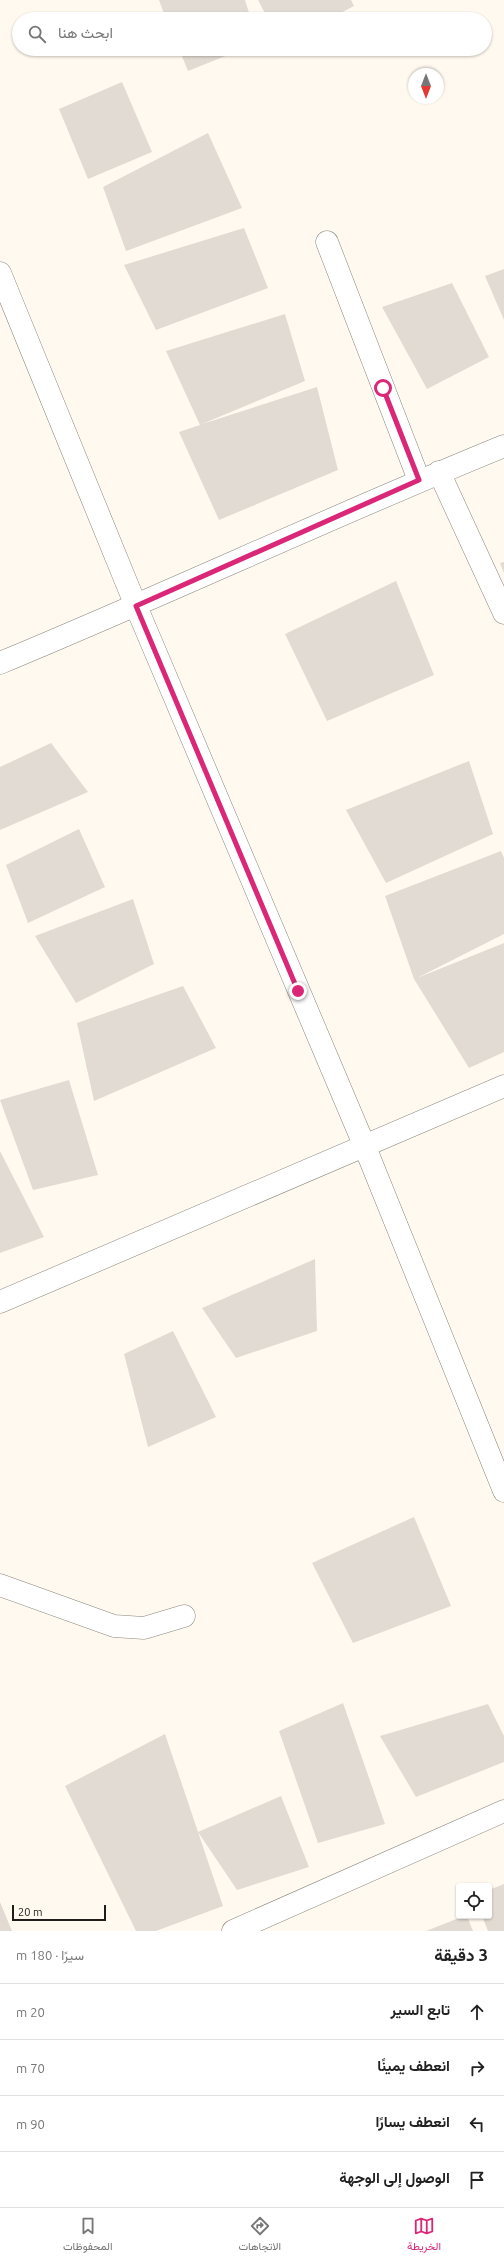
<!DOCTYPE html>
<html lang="ar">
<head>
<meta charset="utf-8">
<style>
  body { margin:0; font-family:Ubuntu,Vazirmatn,sans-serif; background:#f6f6f6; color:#222; direction:rtl }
  .controls { position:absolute; right:12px; bottom:12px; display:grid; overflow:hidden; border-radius:4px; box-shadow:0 1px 3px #0004 }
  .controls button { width:36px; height:36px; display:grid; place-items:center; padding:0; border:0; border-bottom:1px solid #e0e0e0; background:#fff; color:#222; font:20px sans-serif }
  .compass { position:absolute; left:408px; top:68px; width:36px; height:36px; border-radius:50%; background:#fff; box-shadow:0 1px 3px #0004; rotate:180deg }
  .scale { position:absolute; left:12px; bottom:10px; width:94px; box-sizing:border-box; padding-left:4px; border:2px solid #1f1d1a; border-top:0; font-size:11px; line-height:14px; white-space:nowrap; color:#1f1d1a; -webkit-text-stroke:3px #fff9f0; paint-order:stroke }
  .stop { position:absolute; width:12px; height:12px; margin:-9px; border:3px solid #db2777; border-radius:50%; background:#fff }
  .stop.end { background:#db2777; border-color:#fff; box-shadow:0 1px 4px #0008 }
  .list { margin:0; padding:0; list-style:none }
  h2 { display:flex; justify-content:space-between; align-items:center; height:52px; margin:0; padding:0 16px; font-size:17px }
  h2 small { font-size:13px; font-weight:400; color:#767676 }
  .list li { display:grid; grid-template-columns:26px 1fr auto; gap:12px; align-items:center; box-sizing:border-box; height:56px; padding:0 16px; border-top:1px solid #e0e0e0 }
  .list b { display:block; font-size:15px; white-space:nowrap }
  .list em { font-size:13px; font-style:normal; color:#767676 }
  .icon { flex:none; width:22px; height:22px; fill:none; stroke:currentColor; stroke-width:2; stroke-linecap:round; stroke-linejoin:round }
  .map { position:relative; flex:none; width:504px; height:1931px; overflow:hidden; direction:ltr }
  .search { position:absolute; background:#fff; box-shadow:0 1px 3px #0004; left:12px; right:12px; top:12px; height:44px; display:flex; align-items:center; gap:10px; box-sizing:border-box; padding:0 14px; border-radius:22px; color:#767676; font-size:15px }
  .sheet { height:276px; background:#fff }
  nav { display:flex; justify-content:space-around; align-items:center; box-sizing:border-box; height:56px; border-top:1px solid #e0e0e0; background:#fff; font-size:11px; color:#767676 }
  nav a { display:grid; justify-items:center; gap:2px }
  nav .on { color:#db2777 }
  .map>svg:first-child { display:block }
  .building { fill:#e2dbd3 }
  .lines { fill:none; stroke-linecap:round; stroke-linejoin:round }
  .minor-casing { stroke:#8b867e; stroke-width:23 }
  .minor { stroke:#fff; stroke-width:22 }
  .route { stroke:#db2777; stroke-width:5 }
</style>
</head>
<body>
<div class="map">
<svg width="504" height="1931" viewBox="0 0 504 1931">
  <rect width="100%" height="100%" fill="#fff9f0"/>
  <path class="building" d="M159 0H245L251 19H166Z
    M258 0H351L354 6 329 19H268Z
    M179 49H243L188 71Z
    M122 82 152 152 88 179 59 109Z
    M208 133 242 208 126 251 103 187Z
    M244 228 268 288 156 330 124 265Z
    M504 269V320L485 276Z
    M452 283 489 357 427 389 382 307Z
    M285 314 305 381 202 424 317 387 338 470 219 520 179 432 200 425 166 351Z
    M504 562V573L500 563Z
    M396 581 434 675 327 721 285 634Z
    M51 743 88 792 0 830V767Z
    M469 761 493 834 386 883 346 810Z
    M79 829 105 887 28 923 6 865Z
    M501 851 504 858V934L417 978 504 943V1052L469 1068 414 979 385 896Z
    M133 899 154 964 76 1003 35 936Z
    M183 986 216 1048 94 1101 77 1023Z
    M69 1080 98 1175 33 1190 0 1100Z
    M0 1151 44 1237 0 1253Z
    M315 1259 317 1331 236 1358 202 1308Z
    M173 1331 216 1417 148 1447 124 1354Z
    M414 1517 451 1606 353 1643 312 1563Z
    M343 1703 385 1824 318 1843 279 1731Z
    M488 1704 504 1736V1762L416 1797 380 1736Z
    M165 1734 223 1906 156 1931H136L65 1786Z
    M281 1796 309 1867 237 1890 198 1832Z
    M504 1884V1931H488L482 1916H489V1890Z
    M0 1902 12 1931H0Z
    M464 1916H467L473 1931H426Z"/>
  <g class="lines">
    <defs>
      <path id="minor" d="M327 242 419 480
        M0 273 136 606 365 1147 504 1491
        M439 472 504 613
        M0 663C169 593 335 515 504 446
        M0 1302 504 1086
        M0 1585 114 1626 144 1628 184 1616
        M233 1931 504 1811"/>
    </defs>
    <use href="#minor" class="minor-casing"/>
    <use href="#minor" class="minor"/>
  </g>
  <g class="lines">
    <path class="route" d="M298 991 136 606 419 480 383 388"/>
  </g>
</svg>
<div class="controls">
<button><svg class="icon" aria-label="locate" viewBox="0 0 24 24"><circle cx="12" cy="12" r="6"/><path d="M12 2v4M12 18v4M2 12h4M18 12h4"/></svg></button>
</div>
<svg class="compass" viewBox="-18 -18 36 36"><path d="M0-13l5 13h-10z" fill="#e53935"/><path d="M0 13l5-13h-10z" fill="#767676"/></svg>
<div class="scale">20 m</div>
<div class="stop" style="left:383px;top:388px"></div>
<div class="stop end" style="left:298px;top:991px"></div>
<div class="search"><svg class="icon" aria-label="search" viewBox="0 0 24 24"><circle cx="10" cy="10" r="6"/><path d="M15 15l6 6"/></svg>ابحث هنا</div>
</div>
<section class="sheet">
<h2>3 دقيقة<small>سيرًا · 180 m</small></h2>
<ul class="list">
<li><svg class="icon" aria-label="ahead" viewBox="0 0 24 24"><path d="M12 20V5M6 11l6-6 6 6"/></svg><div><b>تابع السير</b></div><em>20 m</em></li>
<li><svg class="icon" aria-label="right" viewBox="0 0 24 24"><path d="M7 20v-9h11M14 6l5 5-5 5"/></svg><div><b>انعطف يمينًا</b></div><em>70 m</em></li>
<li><svg class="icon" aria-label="left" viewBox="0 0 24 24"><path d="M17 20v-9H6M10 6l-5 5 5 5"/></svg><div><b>انعطف يسارًا</b></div><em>90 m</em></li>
<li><svg class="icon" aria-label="arrive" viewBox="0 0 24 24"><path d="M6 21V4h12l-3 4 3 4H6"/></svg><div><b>الوصول إلى الوجهة</b></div></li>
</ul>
</section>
<nav>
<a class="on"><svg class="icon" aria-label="map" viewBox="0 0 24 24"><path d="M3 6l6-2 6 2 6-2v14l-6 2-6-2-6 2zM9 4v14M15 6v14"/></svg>الخريطة</a>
<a><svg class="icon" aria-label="directions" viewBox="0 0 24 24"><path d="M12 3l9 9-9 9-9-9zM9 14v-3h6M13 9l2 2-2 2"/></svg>الاتجاهات</a>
<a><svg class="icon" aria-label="saved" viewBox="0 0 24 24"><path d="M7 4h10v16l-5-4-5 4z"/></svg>المحفوظات</a>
</nav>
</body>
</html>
